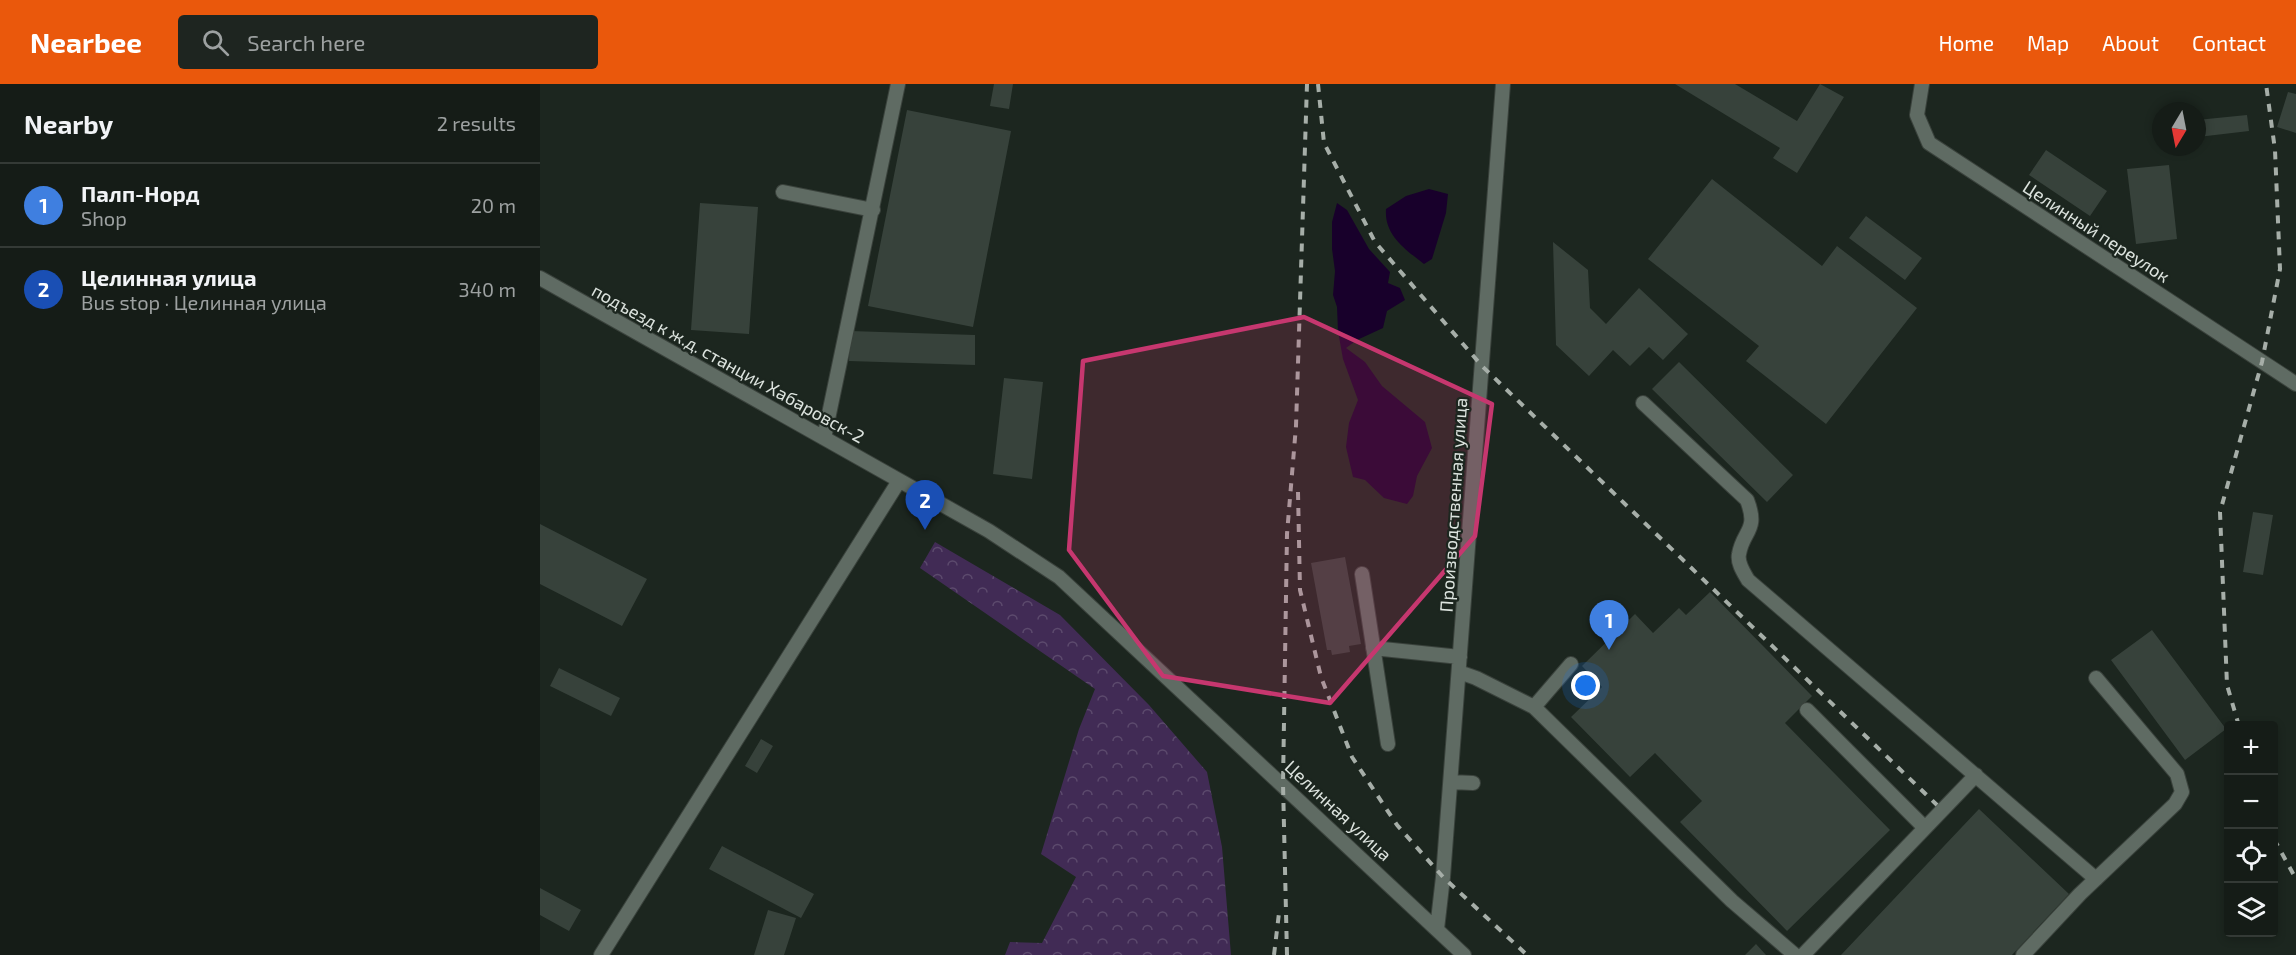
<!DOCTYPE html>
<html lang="en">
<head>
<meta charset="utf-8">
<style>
  body { margin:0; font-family:"Exo 2",sans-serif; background:#1e2520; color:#f1f3f6 }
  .controls { position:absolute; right:18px; bottom:18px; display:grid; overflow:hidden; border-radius:6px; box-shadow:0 3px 9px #0003 }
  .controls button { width:54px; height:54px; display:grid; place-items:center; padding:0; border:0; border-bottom:2px solid #343a36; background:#151c17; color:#f1f3f6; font:30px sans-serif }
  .compass { position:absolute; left:1612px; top:18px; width:54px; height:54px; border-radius:50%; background:#151c17; box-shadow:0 3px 9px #0003; rotate:190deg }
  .you { position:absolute; left:1046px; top:602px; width:21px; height:21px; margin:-15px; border:4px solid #fff; border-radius:50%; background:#1a73e8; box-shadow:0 0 0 9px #1a73e833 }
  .badge { display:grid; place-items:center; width:39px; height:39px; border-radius:50%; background:#ea580c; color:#fff; font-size:20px; font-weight:700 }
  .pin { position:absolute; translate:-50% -50px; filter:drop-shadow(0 2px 3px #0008) }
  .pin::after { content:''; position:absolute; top:32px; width:21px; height:18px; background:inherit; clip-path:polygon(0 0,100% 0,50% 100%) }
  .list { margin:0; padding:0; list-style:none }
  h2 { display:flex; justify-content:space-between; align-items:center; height:78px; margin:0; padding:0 24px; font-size:26px }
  h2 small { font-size:20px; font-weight:400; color:#9da1a1 }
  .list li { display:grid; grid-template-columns:39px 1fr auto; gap:18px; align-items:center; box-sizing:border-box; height:84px; padding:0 24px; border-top:2px solid #343a36 }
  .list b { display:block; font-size:22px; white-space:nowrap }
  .list p { margin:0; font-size:20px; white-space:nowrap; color:#9da1a1 }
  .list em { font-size:20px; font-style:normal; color:#9da1a1 }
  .icon { flex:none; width:33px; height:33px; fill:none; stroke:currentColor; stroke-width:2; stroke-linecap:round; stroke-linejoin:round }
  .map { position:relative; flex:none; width:1756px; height:871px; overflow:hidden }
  header { display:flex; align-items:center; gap:36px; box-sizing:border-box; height:84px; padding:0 30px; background:#ea580c; color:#fff }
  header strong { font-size:28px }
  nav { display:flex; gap:33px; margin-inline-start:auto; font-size:21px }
  .search { width:420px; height:54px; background:#1e2520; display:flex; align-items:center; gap:15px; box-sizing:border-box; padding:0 21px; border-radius:6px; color:#9da1a1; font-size:22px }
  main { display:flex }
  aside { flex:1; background:#151c17 }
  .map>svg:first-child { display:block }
  .forest { fill:url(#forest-crowns) }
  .water { fill:#18002b }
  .building { fill:#37423b }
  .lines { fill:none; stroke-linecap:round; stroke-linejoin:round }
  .minor-casing { stroke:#3a423c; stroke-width:16 }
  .minor { stroke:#5f6b63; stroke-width:14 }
  .rail { stroke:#a6aea8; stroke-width:4; stroke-dasharray:8 8; stroke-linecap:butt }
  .marked { fill:#c6376f; fill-opacity:0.2; stroke:#c6376f; stroke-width:4.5; stroke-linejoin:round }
  .labels { text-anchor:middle; stroke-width:4.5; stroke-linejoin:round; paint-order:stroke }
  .street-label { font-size:18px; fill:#dde4df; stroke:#1c261f }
</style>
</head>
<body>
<header>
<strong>Nearbee</strong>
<div class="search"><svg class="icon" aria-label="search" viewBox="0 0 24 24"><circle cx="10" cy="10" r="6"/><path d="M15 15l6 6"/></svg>Search here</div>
<nav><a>Home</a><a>Map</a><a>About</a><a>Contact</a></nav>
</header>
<main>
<aside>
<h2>Nearby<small>2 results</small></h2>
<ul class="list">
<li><span class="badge" style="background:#3f7fe0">1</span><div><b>Палп-Норд</b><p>Shop</p></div><em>20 m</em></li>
<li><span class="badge" style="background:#1a4fb4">2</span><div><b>Целинная улица</b><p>Bus stop · Целинная улица</p></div><em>340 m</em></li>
</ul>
</aside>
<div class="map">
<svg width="1756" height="871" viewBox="0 0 1756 871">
  <defs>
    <pattern id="forest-crowns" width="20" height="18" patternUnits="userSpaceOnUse" patternTransform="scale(1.5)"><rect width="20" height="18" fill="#412b55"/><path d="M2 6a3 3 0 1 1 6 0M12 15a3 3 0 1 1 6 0" fill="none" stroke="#5c4a6d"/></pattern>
  </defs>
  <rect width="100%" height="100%" fill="#1c261f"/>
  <path class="forest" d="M395 458 520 531 609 621 667 688 682 763 691 871H465L470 858 502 859 536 793 501 770 539 645 555 605 380 484Z"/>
  <path class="water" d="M889 105 908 110 906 129 892 175 884 180C865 165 844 151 846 125L866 112Z
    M797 119 807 126 829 165 850 188 848 199 860 204 865 216 847 227 843 244 817 256 806 264 825 278 842 302 885 338 892 364 877 392 873 412 867 420 844 414 825 396 813 393 806 363 809 339 818 316 803 275 798 247 797 223 793 211 795 187 792 165V138Z"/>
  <path class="building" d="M454 0H473L469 25 450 22Z
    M1135 0H1195L1257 37 1280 0 1304 13 1257 89 1233 74 1240 64Z
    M1748 8 1756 10V49L1737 43Z
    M367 26 471 47 433 243 328 222Z
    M1707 31 1709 47 1658 53 1657 36Z
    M1506 66 1567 107 1550 132 1489 91Z
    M1629 81 1637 155 1596 160 1587 85Z
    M1172 95 1282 182 1297 162 1377 224 1286 340 1206 277 1219 262 1108 175Z
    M160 119 218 123 209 250 151 246Z
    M1326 132 1382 174 1365 196 1309 154Z
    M1013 158 1048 186 1050 224 1066 240 1099 204 1148 250 1123 276 1109 263 1090 282 1073 266 1049 292 1016 261Z
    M310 247 435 251V281L309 277Z
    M1139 278 1253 391 1227 418 1112 305Z
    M464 294 503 298 492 395 453 390Z
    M1713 428 1733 431 1723 491 1703 488Z
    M0 440 107 495 82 542 0 500Z
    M805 473 821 560 809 562 810 568 792 571 791 566H787L771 479Z
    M1170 508 1272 612 1245 639 1350 746 1247 847 1140 738 1162 717 1115 669 1090 693 1031 633 1062 603 1042 582 1095 530 1113 549 1139 524 1146 531Z
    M1612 546 1686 645 1645 676 1571 576Z
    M19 584 80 614 71 632 10 602Z
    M221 655 233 662 217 689 205 682Z
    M1439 725 1529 810 1472 871H1301Z
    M182 762 274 810 261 834 169 785Z
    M0 804 41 826 29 847 0 831Z
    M228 826 256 834 244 871H214Z
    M1216 860 1226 871H1205Z"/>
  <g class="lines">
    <defs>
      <path id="minor" d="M1382 0 1377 31 1389 59 1756 300
        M243 108 333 126
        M0 194 449 447 519 493 924 871
        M1103 319 1207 416C1219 447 1203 446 1199 470 1197 479 1204 489 1208 496L1556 795
        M284 354 358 0
        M822 490 848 660
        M833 564 920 573
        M919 588 936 594 994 623 1192 817 1255 871
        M994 623 1031 580
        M1267 626 1384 743
        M911 698 933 699
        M897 845 903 793 963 0
        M61 871 359 397
        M1263 871 1436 691
        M1483 871 1540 810 1635 720 1642 708 1637 690 1556 594"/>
    </defs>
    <use href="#minor" class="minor-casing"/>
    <use href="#minor" class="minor"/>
    <path class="rail" d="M778 0 784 59 835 158 942 282 1397 721
      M758 408 760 506 781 593 812 673 857 741 903 793 987 871
      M1699 642 1687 601 1680 428 1722 278 1740 185 1735 66 1726 0
      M1734 755 1756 795
      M734 871 739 829
      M747 871 743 700 747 450 756 342 767 0"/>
  </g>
  <path class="marked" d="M764 233 952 320 935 452 790 619 623 592 529 466 543 277Z"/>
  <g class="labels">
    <g class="street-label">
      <text transform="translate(1556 148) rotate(33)" y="6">Целинный переулок</text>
      <text transform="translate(188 280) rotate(29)" y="6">подъезд к ж.д. станции Хабаровск-2</text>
      <text transform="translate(914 421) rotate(-86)" y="6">Производственная улица</text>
      <text transform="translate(798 727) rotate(43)" y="6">Целинная улица</text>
    </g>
  </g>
</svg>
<div class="controls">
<button>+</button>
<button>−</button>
<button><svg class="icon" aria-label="locate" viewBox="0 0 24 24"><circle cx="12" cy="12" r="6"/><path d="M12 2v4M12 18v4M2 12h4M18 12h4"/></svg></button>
<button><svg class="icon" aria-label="layers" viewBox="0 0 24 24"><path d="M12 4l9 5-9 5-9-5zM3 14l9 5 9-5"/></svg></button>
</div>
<svg class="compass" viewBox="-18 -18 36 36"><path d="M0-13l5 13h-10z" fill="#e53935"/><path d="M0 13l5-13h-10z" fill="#9da1a1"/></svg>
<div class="you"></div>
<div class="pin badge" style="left:1069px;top:566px;background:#3f7fe0">1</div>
<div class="pin badge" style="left:385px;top:446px;background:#1a4fb4">2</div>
</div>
</main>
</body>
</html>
